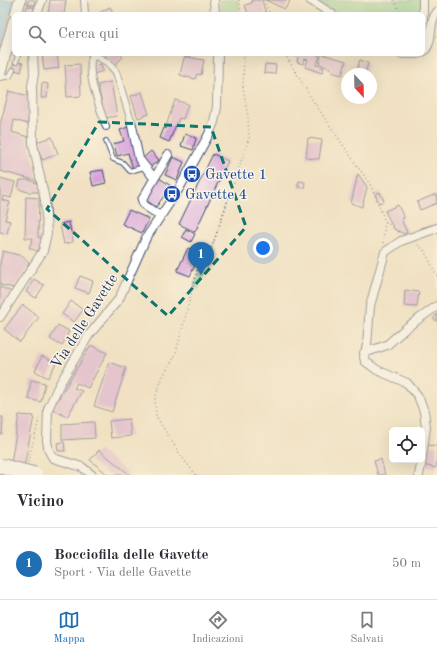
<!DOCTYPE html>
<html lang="it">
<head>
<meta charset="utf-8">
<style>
  body { margin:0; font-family:"Old Standard TT",serif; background:#f7f7f7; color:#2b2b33 }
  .controls { position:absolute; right:12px; bottom:12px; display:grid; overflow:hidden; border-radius:6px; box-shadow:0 4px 16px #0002 }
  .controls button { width:36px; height:36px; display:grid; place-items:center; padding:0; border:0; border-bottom:1px solid #e1e1e2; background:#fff; color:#2b2b33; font:20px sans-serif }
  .compass { position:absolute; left:341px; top:68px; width:36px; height:36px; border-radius:50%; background:#fff; box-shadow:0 4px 16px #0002; rotate:158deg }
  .you { position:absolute; left:263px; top:248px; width:14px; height:14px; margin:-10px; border:3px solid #fff; border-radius:50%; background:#1a73e8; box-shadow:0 0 0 6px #1a73e833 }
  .badge { display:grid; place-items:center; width:26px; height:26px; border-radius:50%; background:#1f6fb2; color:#fff; font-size:13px; font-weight:700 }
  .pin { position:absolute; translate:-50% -33px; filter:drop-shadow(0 1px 2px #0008) }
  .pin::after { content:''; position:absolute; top:21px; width:14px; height:12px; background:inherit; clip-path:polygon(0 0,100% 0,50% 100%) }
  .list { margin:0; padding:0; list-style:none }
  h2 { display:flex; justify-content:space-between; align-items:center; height:52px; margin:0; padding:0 16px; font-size:17px }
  h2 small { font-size:13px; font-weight:400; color:#7c7c81 }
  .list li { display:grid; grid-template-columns:26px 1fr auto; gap:12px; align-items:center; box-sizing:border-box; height:72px; padding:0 16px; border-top:1px solid #e1e1e2 }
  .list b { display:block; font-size:15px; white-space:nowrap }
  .list p { margin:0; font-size:13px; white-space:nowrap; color:#7c7c81 }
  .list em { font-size:13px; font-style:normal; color:#7c7c81 }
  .icon { flex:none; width:22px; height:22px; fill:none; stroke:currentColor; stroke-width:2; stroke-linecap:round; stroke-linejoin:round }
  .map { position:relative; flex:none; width:437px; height:475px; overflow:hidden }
  .search { position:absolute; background:#fff; box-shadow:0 4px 16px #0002; left:12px; right:12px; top:12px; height:44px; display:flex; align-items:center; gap:10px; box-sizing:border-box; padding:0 14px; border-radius:6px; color:#7c7c81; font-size:15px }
  .sheet { height:124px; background:#fff }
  nav { display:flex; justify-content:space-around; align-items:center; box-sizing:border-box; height:56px; border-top:1px solid #e1e1e2; background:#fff; font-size:11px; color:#7c7c81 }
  nav a { display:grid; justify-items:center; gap:2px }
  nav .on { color:#1f6fb2 }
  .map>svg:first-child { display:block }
  .green { fill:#83d08e; stroke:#4f8076 }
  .water { fill:#73bfed; stroke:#4777a6 }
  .building { fill:#d7a2da }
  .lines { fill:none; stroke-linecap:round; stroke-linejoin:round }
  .service-casing { stroke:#3b4a6d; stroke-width:6 }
  .pedestrian-casing { stroke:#3b4a6d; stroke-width:8 }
  .minor-casing { stroke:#3b4a6d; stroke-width:10 }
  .secondary-casing { stroke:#3b4a6d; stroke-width:13 }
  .path { stroke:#3b4a6d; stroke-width:1.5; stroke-dasharray:1 3; stroke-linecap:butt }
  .service { stroke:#fff; stroke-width:4 }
  .pedestrian { stroke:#fff; stroke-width:6 }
  .minor { stroke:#fff; stroke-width:8 }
  .secondary { stroke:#fff; stroke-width:11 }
  .motorway-bridge-casing { stroke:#3b4a6d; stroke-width:17; stroke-linecap:butt }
  .motorway-bridge { stroke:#fff; stroke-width:15 }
  .marked { fill:none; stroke:#0f766e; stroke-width:3; stroke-dasharray:8 5; stroke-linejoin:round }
  .labels { text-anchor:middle; stroke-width:3; stroke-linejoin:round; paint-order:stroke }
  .transit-label { font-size:15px; fill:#164399; stroke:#fcf5e5; text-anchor:start }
  .street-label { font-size:15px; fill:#1b2f5e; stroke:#fcf5e5 }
</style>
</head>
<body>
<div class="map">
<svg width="437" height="475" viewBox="0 0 437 475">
  <rect width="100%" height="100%" fill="#fcf5e5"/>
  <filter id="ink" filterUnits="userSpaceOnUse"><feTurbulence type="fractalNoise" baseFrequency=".025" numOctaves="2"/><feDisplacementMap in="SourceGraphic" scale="8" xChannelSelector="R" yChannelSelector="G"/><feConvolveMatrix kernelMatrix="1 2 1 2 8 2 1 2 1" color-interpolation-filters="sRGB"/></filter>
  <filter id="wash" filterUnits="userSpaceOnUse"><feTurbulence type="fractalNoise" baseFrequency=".012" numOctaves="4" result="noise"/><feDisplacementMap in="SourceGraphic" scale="16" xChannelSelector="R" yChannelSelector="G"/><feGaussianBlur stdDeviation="0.9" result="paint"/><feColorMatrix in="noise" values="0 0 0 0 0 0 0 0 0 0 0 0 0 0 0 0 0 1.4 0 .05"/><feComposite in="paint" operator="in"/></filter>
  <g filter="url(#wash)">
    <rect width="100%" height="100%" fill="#f1e1c2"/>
    <path class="green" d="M219 0H238L240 14H221Z
      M315 0H421L420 14H337Z
      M203 261 208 262 198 289 194 288Z"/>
    <path class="water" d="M0 0H14L0 52Z"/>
    <g id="blocks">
      <path class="building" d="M28 0H35L34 6 27 4Z
        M50 0H66L64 14H48Z
        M252 0H262L266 14H248L245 5 252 3Z
        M265 0H289L290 1 285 9Z
        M27 6 35 8 33 14H25Z
        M110 7 114 14H97Z
        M42 54H57L59 68 44 70Z
        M108 54H120L123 57 114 66 105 56Z
        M290 54H315L320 56 316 65 324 68 322 73 305 67 308 60 305 59 303 64 297 62 298 57Z
        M322 54 346 61 342 75 331 72 332 69 319 64Z
        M187 57 204 60 201 75 197 74 195 79 180 75 184 58Z
        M360 60 368 63 365 74 356 73Z
        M14 61 23 63 21 72 12 69Z
        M80 64 81 96 67 97 65 65Z
        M101 64 103 71 94 74 91 67Z
        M265 64 276 65 275 74 264 73Z
        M111 82 117 116 105 118 98 85Z
        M42 83 48 84 47 98H41Z
        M9 91 29 96 28 124 14 120 12 132 28 137 38 181 0 171V125Z
        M142 92 149 114 138 118 131 96Z
        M175 100 188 104 183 119 179 118 169 142 160 138 164 128 165 129Z
        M128 127 140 166 133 169 128 153 117 156 114 144 124 141 120 130Z
        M185 134 196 138 193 150 181 146Z
        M52 137 58 154 42 160 36 142Z
        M308 138 322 140 319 159 306 158Z
        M151 151 159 160 149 168 142 159Z
        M213 154 228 161 195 232 179 224Z
        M173 157 184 162 177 180 165 175Z
        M103 170 106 183 93 186 90 172Z
        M358 174 367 187 362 207 351 203Z
        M0 178 15 182 11 198 3 196 2 200 10 202 5 220 10 221 7 234 0 232Z
        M159 178 171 186 156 207 144 199Z
        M20 180H29L40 185 41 192H28L18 189Z
        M299 181 305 182 304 188 298 187Z
        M380 192 384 201 379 203 375 194Z
        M436 194 437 203 420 210 417 202Z
        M26 197 39 198 38 237 45 240 40 252 29 248 33 238H25Z
        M398 205 404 218 401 219 407 232 404 234 394 229 385 211Z
        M129 210 149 219 142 233 122 224Z
        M69 222 73 242 64 244 60 224Z
        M432 225 433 228 422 231 421 228Z
        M186 229 195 234 191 242 182 237Z
        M188 248 200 254 190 276 177 271Z
        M3 251 22 256 29 262 27 270 14 288 0 285V263Z
        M80 276 93 281 89 293 75 288Z
        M34 279 44 285 36 298 26 292Z
        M0 287 12 292 2 307H0Z
        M405 290 419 292 417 307 404 306Z
        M71 301 83 310 74 322 62 314Z
        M23 305 39 317 20 342 4 329Z
        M437 314V321L433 319Z
        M58 325 69 331 62 346 50 339Z
        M91 345 107 353 88 388 77 383 74 388 82 391 67 417 52 409Z
        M42 356 56 363 48 378 35 371Z
        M109 362 126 368 112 412 94 406Z
        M31 380 45 383 41 402 28 399Z
        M19 415 34 416 24 467 11 463Z
        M0 417H3L2 434H0Z
        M129 419 131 436 111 438 109 421Z
        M94 422 95 438 62 440V424Z
        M64 442 65 451H58L57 443Z
        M427 445 437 446 436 468 423 465Z
        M99 450 130 475H108L90 460Z
        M381 459 385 475H378L374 461Z"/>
    </g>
  </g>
  <g filter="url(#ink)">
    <use href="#blocks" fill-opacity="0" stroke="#3b4a6d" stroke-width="1"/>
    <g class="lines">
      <defs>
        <path id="service" d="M9 46 14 51
          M16 62 18 56 16 54
          M0 78 10 76 13 70
          M106 141 113 159 123 163 130 171 144 167"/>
        <path id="pedestrian" d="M84 0 85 14
          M92 54 107 62 116 72 131 121
          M92 56C86 76 100 107 106 127"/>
        <path id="minor" d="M214 0 215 14
          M310 0 332 14
          M423 0V38
          M37 14 42 0
          M423 52C435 42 427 24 437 12
          M402 54H418
          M131 121 139 159 154 178
          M160 216 144 205 142 200 168 155
          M0 317 43 251 47 233 45 200 33 144 32 86 34 74 33 54
          M364 353 387 345 406 328 437 306
          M422 457 426 427 424 411 418 396 407 383 377 370 365 361 364 357 367 345 370 306 385 252 401 241 437 228
          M92 475 82 467 53 458 49 451 47 441 48 409 59 385 89 335 119 299 146 238 180 187 209 134 214 122 217 107 218 54
          M419 475 422 460"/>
        <path id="secondary" d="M16 14 20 0
          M0 72 14 21"/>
      </defs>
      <use href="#service" class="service-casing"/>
      <use href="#pedestrian" class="pedestrian-casing"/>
      <use href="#minor" class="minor-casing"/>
      <use href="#secondary" class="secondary-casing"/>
      <path class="path" d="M239 0 241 14
        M264 0 270 14
        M394 0 401 14
        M285 54 311 98 371 186 385 221 400 233
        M383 243 385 221
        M418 245 424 250 437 276
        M28 462 39 419
        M196 475 181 456 156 416 155 398 163 376 175 356 198 268 205 252 212 247 249 138 248 118 243 87 244 54"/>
      <use href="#service" class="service"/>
      <use href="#pedestrian" class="pedestrian"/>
      <use href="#minor" class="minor"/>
      <use href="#secondary" class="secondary"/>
      <defs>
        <path id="motorway-bridge" d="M0 466 35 475"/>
      </defs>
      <use href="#motorway-bridge" class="motorway-bridge-casing"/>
      <use href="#motorway-bridge" class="motorway-bridge"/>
    </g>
  </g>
  <path d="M0 0H437V475H0ZM99 122 211 127 246 227 168 316 47 209Z" fill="#f1e1c2" fill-opacity=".55" fill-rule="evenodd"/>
  <path class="marked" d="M99 122 211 127 246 227 168 316 47 209Z"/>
  <defs>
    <symbol id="bus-disc" viewBox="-11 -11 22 22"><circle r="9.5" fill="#1a4fb4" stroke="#fcf5e5"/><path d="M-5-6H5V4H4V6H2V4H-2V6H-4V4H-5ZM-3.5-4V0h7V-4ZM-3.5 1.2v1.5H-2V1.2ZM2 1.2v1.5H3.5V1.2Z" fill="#fff"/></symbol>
  </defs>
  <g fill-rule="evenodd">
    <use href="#bus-disc" x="182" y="164" width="20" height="20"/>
    <use href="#bus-disc" x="162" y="184" width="20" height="20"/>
  </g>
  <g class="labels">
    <g class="transit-label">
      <text x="205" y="179">Gavette 1</text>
      <text x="185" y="199">Gavette 4</text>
    </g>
    <g class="street-label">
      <text transform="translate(84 321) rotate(-57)" y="5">Via delle Gavette</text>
    </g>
  </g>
</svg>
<div class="controls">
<button><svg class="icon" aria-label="locate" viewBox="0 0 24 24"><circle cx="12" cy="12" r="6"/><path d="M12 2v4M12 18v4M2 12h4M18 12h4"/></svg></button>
</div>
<svg class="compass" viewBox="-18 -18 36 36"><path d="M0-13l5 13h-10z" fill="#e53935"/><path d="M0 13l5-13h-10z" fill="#7c7c81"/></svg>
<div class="you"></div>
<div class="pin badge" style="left:201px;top:275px">1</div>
<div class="search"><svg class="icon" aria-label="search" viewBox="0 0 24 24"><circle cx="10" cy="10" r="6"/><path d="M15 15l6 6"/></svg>Cerca qui</div>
</div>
<section class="sheet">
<h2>Vicino<small></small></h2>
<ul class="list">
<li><span class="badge">1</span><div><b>Bocciofila delle Gavette</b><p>Sport · Via delle Gavette</p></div><em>50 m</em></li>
</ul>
</section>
<nav>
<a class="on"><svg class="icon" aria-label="map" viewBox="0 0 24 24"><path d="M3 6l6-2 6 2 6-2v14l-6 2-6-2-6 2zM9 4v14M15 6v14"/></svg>Mappa</a>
<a><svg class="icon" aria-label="directions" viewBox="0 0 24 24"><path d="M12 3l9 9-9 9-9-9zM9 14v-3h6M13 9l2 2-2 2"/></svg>Indicazioni</a>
<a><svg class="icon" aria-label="saved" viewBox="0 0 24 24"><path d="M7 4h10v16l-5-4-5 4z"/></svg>Salvati</a>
</nav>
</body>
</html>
